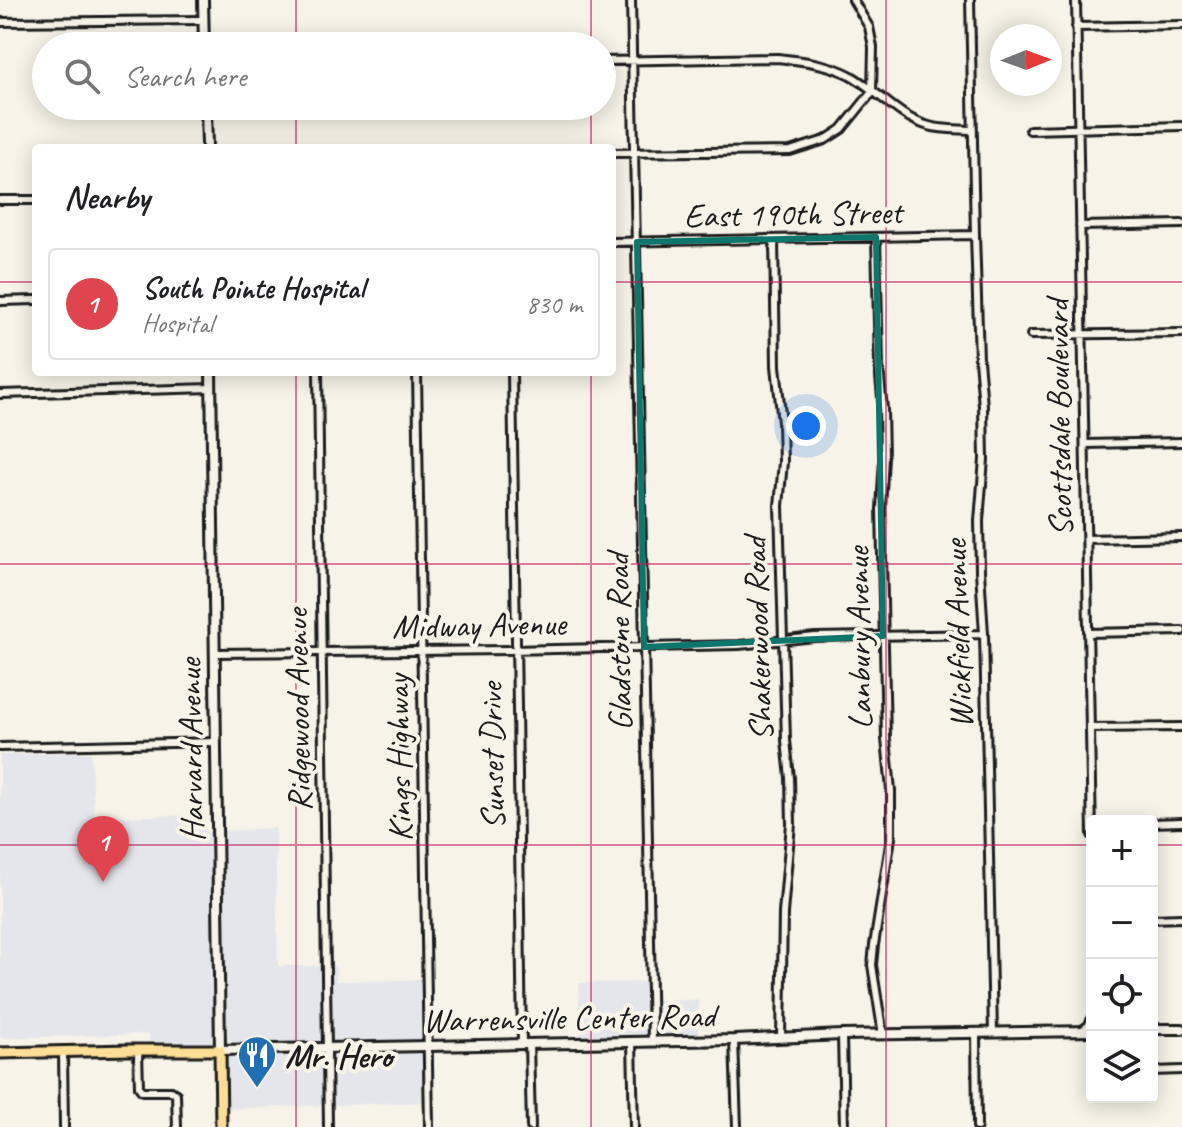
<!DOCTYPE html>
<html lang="en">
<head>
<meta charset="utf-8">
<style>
  body { margin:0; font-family:Caveat,sans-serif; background:#f2f2f2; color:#202124 }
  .controls { position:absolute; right:24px; bottom:24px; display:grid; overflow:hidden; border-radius:8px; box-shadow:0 4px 20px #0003 }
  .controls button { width:72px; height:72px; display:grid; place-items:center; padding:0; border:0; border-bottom:2px solid #e0e0e0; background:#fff; color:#202124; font:40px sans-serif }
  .compass { position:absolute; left:990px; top:24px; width:72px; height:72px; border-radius:50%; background:#fff; box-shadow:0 4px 20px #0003; rotate:89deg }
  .you { position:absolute; left:806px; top:426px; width:28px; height:28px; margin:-20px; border:6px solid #fff; border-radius:50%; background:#1a73e8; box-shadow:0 0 0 12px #1a73e833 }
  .badge { display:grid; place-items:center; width:52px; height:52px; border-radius:50%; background:#0f766e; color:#fff; font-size:26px; font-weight:700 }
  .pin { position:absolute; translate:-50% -66px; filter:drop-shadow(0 2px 4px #0008) }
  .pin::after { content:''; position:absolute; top:42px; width:28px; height:24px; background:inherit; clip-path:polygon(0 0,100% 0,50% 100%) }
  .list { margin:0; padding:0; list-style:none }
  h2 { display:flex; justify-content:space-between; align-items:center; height:104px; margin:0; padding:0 32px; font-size:34px }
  h2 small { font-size:26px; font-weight:400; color:#757577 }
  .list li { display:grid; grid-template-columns:52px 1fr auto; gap:24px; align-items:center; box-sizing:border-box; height:112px; margin:0 16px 16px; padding:0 16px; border:2px solid #e0e0e0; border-radius:8px }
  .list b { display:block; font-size:30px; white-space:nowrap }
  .list p { margin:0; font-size:26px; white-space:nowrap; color:#757577 }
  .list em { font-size:26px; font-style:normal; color:#757577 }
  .icon { flex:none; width:44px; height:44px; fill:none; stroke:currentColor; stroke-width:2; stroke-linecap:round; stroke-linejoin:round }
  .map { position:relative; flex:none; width:1182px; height:1127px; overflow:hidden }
  .search { position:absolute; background:#fff; box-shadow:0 4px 20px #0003; left:32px; top:32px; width:584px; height:88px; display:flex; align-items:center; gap:20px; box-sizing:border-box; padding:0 28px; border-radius:44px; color:#757577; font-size:30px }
  .panel { position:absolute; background:#fff; box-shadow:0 4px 20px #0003; left:32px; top:144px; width:584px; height:232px; border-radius:8px }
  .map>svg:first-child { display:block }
  .built { fill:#e4e6ec }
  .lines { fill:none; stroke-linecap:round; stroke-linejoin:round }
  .minor-casing { stroke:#1c1c1c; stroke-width:12 }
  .secondary-casing { stroke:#1c1c1c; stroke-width:14 }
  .primary-casing { stroke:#1c1c1c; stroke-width:15 }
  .minor { stroke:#f7f3e8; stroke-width:6 }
  .secondary { stroke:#f7f3e8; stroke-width:8 }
  .primary { stroke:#fdde96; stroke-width:9 }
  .marked { fill:none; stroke:#0f766e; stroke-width:6; stroke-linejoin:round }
  .grid { fill:none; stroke:#c2185b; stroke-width:2; stroke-opacity:0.55 }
  .labels { text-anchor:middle; stroke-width:8; stroke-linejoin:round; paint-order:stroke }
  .street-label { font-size:34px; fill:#1c1c1c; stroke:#f7f3e8 }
  .poi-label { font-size:34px; font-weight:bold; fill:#1c1c1c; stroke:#f7f3e8; text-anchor:start }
</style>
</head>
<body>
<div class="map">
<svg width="1182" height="1127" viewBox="0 0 1182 1127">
  <rect width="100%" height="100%" fill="#f7f3e8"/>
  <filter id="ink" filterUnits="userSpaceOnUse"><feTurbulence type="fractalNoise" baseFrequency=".0125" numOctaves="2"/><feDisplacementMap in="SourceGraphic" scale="16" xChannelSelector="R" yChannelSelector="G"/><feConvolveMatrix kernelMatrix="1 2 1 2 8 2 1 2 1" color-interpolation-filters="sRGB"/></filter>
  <g filter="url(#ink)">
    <path class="built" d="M91 752 94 817 205 815 206 832 275 828 278 966H336V981L426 980 428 1102 221 1109 220 1050H150L149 1034 0 1038V755Z
      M650 982 651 1000H698L699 1041 580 1043 579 983Z"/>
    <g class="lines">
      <defs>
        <path id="minor" d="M631 0 652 1041
          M970 0 975 235 979 360 983 406 984 459 979 521 980 571 984 634 993 1033
          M1076 0 1092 835
          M0 22 203 20
          M1076 27 1182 25
          M602 61 777 58C802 61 827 63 850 75 877 90 898 117 929 126 942 130 959 129 973 130
          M1030 130 1182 126
          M612 153 790 151 825 140 842 129 872 92 873 47 869 27 853 0
          M0 200H36
          M1080 226 1182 224
          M876 237 879 366 883 409 884 457 881 509 886 739 891 790V838L874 945 872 965 883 1035
          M774 239 776 366 782 423 783 462 779 506 786 740 790 778 791 824 783 913 781 1038
          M612 242 975 235
          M0 301 36 300
          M1031 335 1182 333
          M318 372 328 1127
          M417 372 429 1127
          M512 372 522 1044
          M0 394 212 388
          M1085 444 1182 442
          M1087 539 1182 537
          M1088 633 1182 631
          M215 653 510 650 739 645 815 637 984 634
          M1090 728 1182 727
          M0 747 216 742
          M1152 823 1182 822
          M1152 919 1182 918
          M1081 1031 1088 1026 1092 1019
          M976 1033 977 1127
          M842 1035 844 1127
          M734 1040 737 1127
          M632 1042 634 1127
          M529 1043 531 1127
          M138 1050 139 1087 142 1091H171L176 1094 177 1127
          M63 1051 64 1127
          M1152 1071 1182 1070"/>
        <path id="secondary" d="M203 0 204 46
          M206 106 207 148
          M211 372 220 1050 734 1040 842 1035 1092 1031
          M1152 1029H1182"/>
        <path id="primary" d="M0 1053 129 1050H220L221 1127"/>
      </defs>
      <use href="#minor" class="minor-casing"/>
      <use href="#secondary" class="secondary-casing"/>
      <use href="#primary" class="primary-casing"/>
      <use href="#minor" class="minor"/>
      <use href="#secondary" class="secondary"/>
      <use href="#primary" class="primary"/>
    </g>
  </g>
  <path class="marked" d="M876 237 883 636 644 647 637 242Z"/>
  <path class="grid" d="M296 0V46M591 0V46M886 0V1127M296 106V148M591 106V148M0 282H36M612 282H1182M296 372V1127M591 372V1127M0 564H1182M0 845H1092M1152 845H1182"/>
  <defs>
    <symbol id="restaurant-pin" viewBox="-11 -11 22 30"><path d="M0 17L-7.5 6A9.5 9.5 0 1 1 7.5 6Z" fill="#1f6fb2" stroke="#f7f3e8"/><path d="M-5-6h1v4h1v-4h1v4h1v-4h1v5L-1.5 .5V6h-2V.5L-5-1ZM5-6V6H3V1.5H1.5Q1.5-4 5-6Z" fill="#fff"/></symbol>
  </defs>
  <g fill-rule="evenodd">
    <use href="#restaurant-pin" x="235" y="1033" width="44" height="60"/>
  </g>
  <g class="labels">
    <g class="street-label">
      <text transform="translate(793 213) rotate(-1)" y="12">East 190th Street</text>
      <text transform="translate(1058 418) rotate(-91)" y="12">Scottsdale Boulevard</text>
      <text transform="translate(479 624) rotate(-1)" y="12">Midway Avenue</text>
      <text transform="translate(957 634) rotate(-92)" y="12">Wickfield Avenue</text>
      <text transform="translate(858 638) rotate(-91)" y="12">Lanbury Avenue</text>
      <text transform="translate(757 639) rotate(-92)" y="12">Shakerwood Road</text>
      <text transform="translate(618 642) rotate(-91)" y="12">Gladstone Road</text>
      <text transform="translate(297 710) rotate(-91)" y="12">Ridgewood Avenue</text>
      <text transform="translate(190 750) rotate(-91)" y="12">Harvard Avenue</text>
      <text transform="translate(491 756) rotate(-91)" y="12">Sunset Drive</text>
      <text transform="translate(398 758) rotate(-91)" y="12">Kings Highway</text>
      <text transform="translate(569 1017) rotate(-1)" y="12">Warrensville Center Road</text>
    </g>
    <g class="poi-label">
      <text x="285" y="1067">Mr. Hero</text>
    </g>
  </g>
</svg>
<div class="controls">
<button>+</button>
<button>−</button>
<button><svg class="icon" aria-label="locate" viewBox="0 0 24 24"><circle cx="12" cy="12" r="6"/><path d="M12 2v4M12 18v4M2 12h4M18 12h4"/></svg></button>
<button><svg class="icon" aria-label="layers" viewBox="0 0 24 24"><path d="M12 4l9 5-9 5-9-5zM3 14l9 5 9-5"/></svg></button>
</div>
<svg class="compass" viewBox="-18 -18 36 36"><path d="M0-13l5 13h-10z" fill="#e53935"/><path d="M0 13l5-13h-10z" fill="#757577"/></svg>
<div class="you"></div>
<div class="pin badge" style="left:103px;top:882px;background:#e0444e">1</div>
<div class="search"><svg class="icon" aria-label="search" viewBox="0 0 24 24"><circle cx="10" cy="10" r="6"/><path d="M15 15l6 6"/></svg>Search here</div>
<section class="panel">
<h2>Nearby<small></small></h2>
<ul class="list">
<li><span class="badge" style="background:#e0444e">1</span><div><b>South Pointe Hospital</b><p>Hospital</p></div><em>830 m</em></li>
</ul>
</section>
</div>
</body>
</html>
